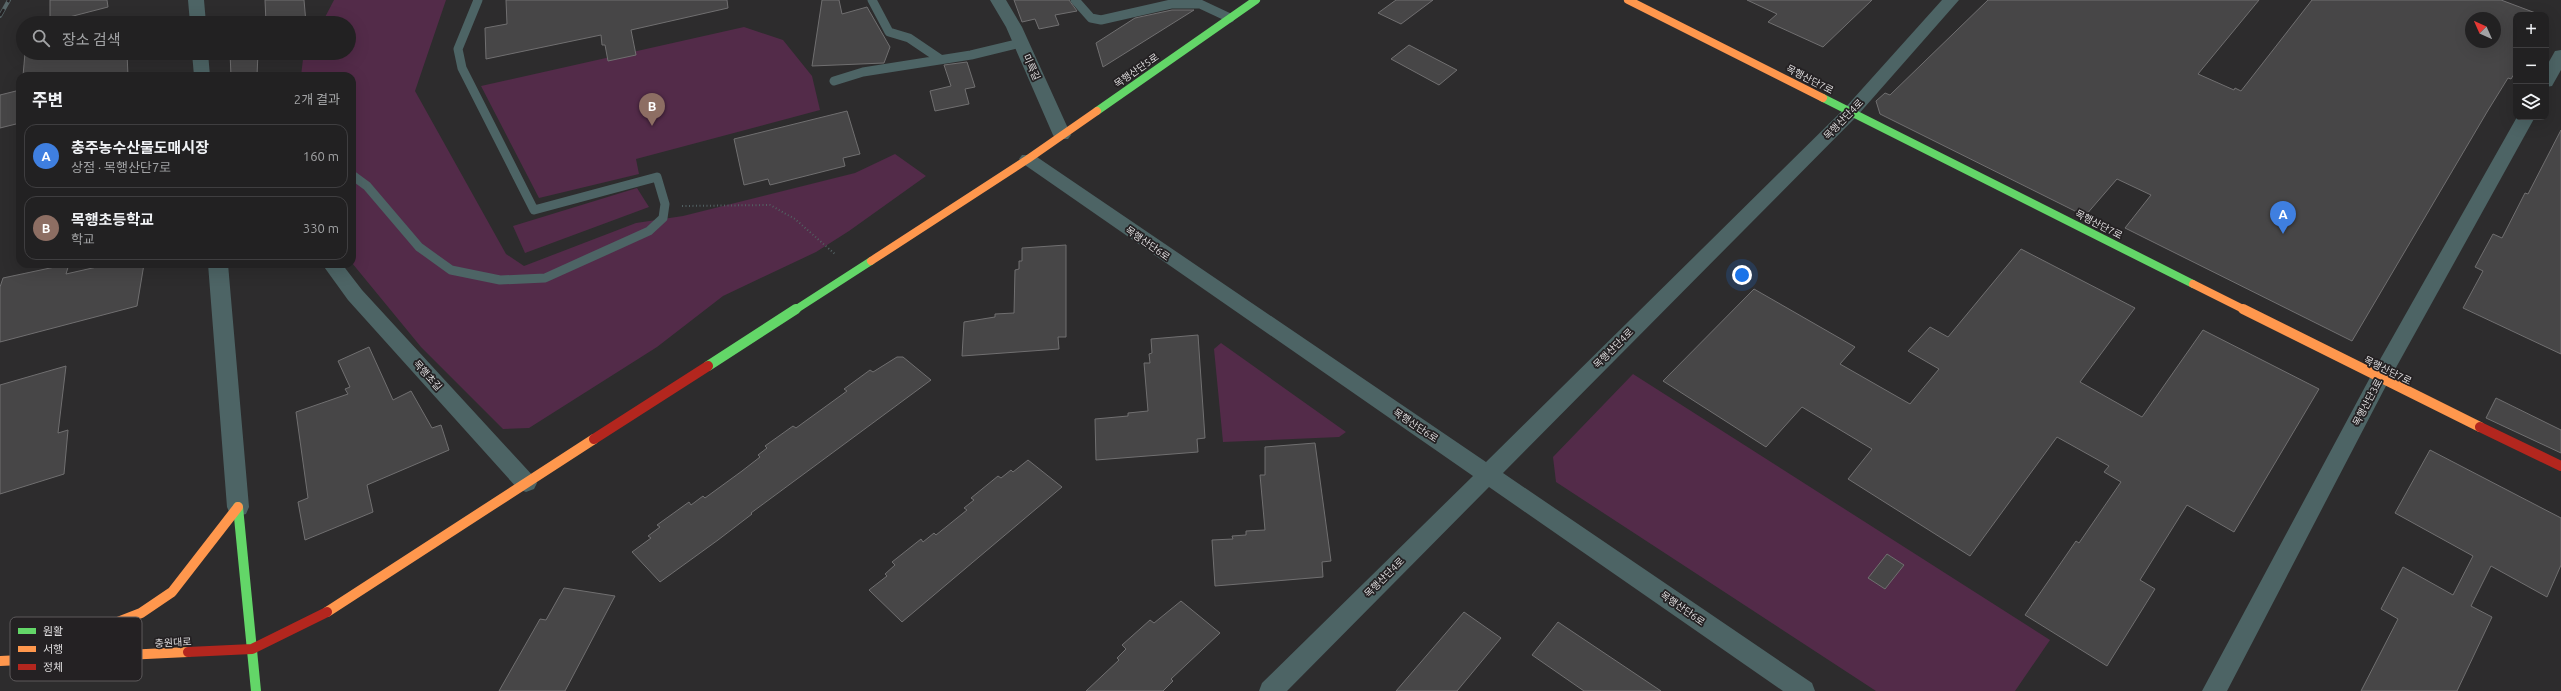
<!DOCTYPE html>
<html lang="ko">
<head>
<meta charset="utf-8">
<style>
  body { margin:0; font-family:Ubuntu,"Noto Sans KR",sans-serif; background:#2e2e2f; color:#f1f3f6 }
  .controls { position:absolute; right:12px; top:12px; display:grid; overflow:hidden; border-radius:8px; box-shadow:0 4px 16px #0002 }
  .controls button { width:36px; height:36px; display:grid; place-items:center; padding:0; border:0; border-bottom:1px solid #3f3e40; background:#222122; color:#f1f3f6; font:20px sans-serif }
  .compass { position:absolute; left:2465px; top:12px; width:36px; height:36px; border-radius:50%; background:#222122; box-shadow:0 4px 16px #0002; rotate:315deg }
  .you { position:absolute; left:1742px; top:275px; width:14px; height:14px; margin:-10px; border:3px solid #fff; border-radius:50%; background:#1a73e8; box-shadow:0 0 0 6px #1a73e833 }
  .badge { display:grid; place-items:center; width:26px; height:26px; border-radius:50%; background:#a19fa0; color:#fff; font-size:13px; font-weight:700 }
  .pin { position:absolute; translate:-50% -33px; filter:drop-shadow(0 1px 2px #0008) }
  .pin::after { content:''; position:absolute; top:21px; width:14px; height:12px; background:inherit; clip-path:polygon(0 0,100% 0,50% 100%) }
  .list { margin:0; padding:0; list-style:none }
  h2 { display:flex; justify-content:space-between; align-items:center; height:52px; margin:0; padding:0 16px; font-size:17px }
  h2 small { font-size:13px; font-weight:400; color:#a2a3a5 }
  .list li { display:grid; grid-template-columns:26px 1fr auto; gap:12px; align-items:center; box-sizing:border-box; height:64px; margin:0 8px 8px; padding:0 8px; border:1px solid #3f3e40; border-radius:12px }
  .list b { display:block; font-size:15px; white-space:nowrap }
  .list p { margin:0; font-size:13px; white-space:nowrap; color:#a2a3a5 }
  .list em { font-size:13px; font-style:normal; color:#a2a3a5 }
  .icon { flex:none; width:22px; height:22px; fill:none; stroke:currentColor; stroke-width:2; stroke-linecap:round; stroke-linejoin:round }
  .map { position:relative; flex:none; width:2561px; height:691px; overflow:hidden }
  .search { position:absolute; background:#222122; box-shadow:0 4px 16px #0002; left:16px; top:16px; width:340px; height:44px; display:flex; align-items:center; gap:10px; box-sizing:border-box; padding:0 14px; border-radius:22px; color:#a2a3a5; font-size:15px }
  .panel { position:absolute; background:#222122; box-shadow:0 4px 16px #0002; left:16px; top:72px; width:340px; height:196px; border-radius:12px }
  .map>svg:first-child { display:block }
  .green { fill:#532b49 }
  .building { fill:#474647; stroke:#706f70; fill-rule:evenodd }
  .lines { fill:none; stroke-linecap:round; stroke-linejoin:round }
  .path { stroke:#526062; stroke-width:2; stroke-dasharray:1 2.5; stroke-linecap:butt }
  .lane { stroke:#4d6465; stroke-width:9 }
  .street { fill:#4d6465; fill-rule:evenodd }
  .fast-far1 { stroke:#63d668; stroke-width:8 }
  .fast { stroke:#63d668; stroke-width:10 }
  .slow-far1 { stroke:#ff974d; stroke-width:8 }
  .slow { stroke:#ff974d; stroke-width:10 }
  .jam { stroke:#b3261e; stroke-width:10 }
  .rail-casing { stroke:#576567; stroke-width:4 }
  .rail { stroke:#242123; stroke-width:2.5; stroke-dasharray:8; stroke-linecap:butt }
  .labels { text-anchor:middle; stroke-width:3.5; stroke-linejoin:round; paint-order:stroke }
  .street-label { font-size:10px; fill:#dfddde; stroke:#242123 }
  .key { fill:#242123; stroke:#5c595b; stroke-width:1 }
  .key-label { font-size:11px; fill:#dfddde }
</style>
</head>
<body>
<div class="map">
<svg width="2561" height="691" viewBox="0 0 2561 691">
  <rect width="100%" height="100%" fill="#2d2c2d"/>
  <path class="green" d="M334 0H446L415 91 506 254 524 266 636 223 683 216 855 173 895 154 926 176 849 231 816 252 723 296 657 347 529 428 503 429 421 347 352 263V76H301L303 59 306 53H349V23H322Z
    M744 27 783 40 812 76 820 110 636 159 639 174 539 198 481 86Z
    M637 188 649 207 525 253 513 226Z
    M1221 343 1346 432 1339 437 1223 442 1214 349Z
    M1633 374 2050 640 2015 691H1876L1556 482 1553 457Z"/>
  <path class="building" d="M50 0H107L108 7 50 22Z
    M265 0H304L306 23H266Z
    M506 0H727L728 8 631 30 636 55 608 61 605 45H602L601 35 486 59 485 28 507 24Z
    M822 0H839L842 14 867 7 890 47 884 63 812 66Z
    M1014 0H1069L1077 11 1055 15 1059 25 1039 29 1035 19 1022 22Z
    M1396 0H1433L1401 24 1378 13Z
    M1747 0H1872L1823 47 1768 22 1777 14Z
    M1988 0H2259L2198 74 2234 90 2235 88 2241 91 2312 0H2501L2541 15H2516V71L2511 79 2508 78 2487 112 2352 341 2125 228 2151 195 2117 179 2085 216 1880 114 1876 101 1885 93 1890 95ZM2471 18H2495V42H2471Z
    M1172 10H1194L1103 67 1096 43 1135 18Z
    M1409 45 1457 70 1439 85 1391 59Z
    M25 53H127L128 76H23Z
    M230 53H258L257 76H231Z
    M967 62 975 87 965 89 969 104 935 111 930 91 951 86 944 65Z
    M20 90V123L0 128V95Z
    M847 111 860 154 843 158 845 166 770 185 768 179 744 185 734 139Z
    M2561 130V354L2463 308 2483 271 2475 267 2493 234 2502 238 2525 193 2528 194Z
    M1066 245V337H1058L1059 349 962 356 964 322 995 317V314L1014 313 1015 270 1019 269V261H1022V248Z
    M2021 249 2135 308 2080 382 2142 417 2203 330 2319 389 2234 532 2187 505 2140 580 2155 589 2107 666 2025 615 2076 541 2079 543 2121 482 2104 472 2109 466 2057 437 1970 556 1848 479 1872 449 1802 407 1766 447 1663 381 1754 289 1855 347 1840 364 1910 404 1939 369 1908 351 1930 327 1948 337Z
    M69 264 66 274 110 264H144L137 306 0 342V287L3 278Z
    M1198 335 1205 438 1197 439 1198 452 1096 460 1095 419 1128 416V413L1148 411 1144 363H1150L1149 354 1152 353 1151 339Z
    M369 347 393 400 411 391 432 428 441 425 449 450 367 485 373 512 305 540 298 502 308 498 296 412 348 394 345 389 350 387 338 361Z
    M897 357H903L931 380 751 513 752 514 718 540 660 582 632 552 651 538 648 536 660 527 657 525 689 502 691 505 703 496 705 498 742 471 760 457 758 455 767 448 765 446 793 426 796 428 847 391 844 389 870 370 873 372Z
    M66 366 58 433 68 430 64 474 0 494V385Z
    M2496 398 2561 430V453L2486 418Z
    M1315 443 1331 561 1322 562 1323 577 1215 586 1212 540 1233 539 1232 536 1246 535V531L1265 530 1260 475H1265V447Z
    M2430 450 2561 518V565L2547 597 2491 566 2471 606 2492 617 2457 691H2361L2398 619 2381 609 2403 567 2453 595 2473 556 2395 513Z
    M1028 460 1062 487 902 622 869 590 887 576 885 574 895 565 892 562 921 539 923 542 934 533 936 535 967 510 964 508 974 500 971 498 998 476 1001 478 1011 470 1013 472Z
    M1887 554 1904 565 1885 589 1868 578Z
    M564 588 615 596 565 691H499L540 619 546 620Z
    M1181 601 1220 633 1171 679 1173 681 1163 691H1086L1119 660 1117 658 1126 649 1122 645 1150 620 1154 623Z
    M1464 612 1501 638 1457 691H1396Z
    M1558 622 1661 691H1584L1532 655Z"/>
  <g class="lines">
    <path class="path" d="M682 206 770 205 795 219 836 255"/>
    <path class="lane" d="M872 0 889 32 909 38 940 59
      M1075 0 1091 18 1101 20 1171 4H1200L1230 18
      M834 81 863 72 971 55 1021 43
      M352 175 367 186 419 247 451 270 500 280 545 278 649 231 663 218 665 204 657 177 534 210 462 68 458 49 478 0"/>
    <path class="street" d="M188 0H204L206 23H190Z
      M990 0H1006L1022 27 1071 135 1068 139H1056L1053 135 1006 27Z
      M1942 0H1959L1857 116 1503 473 1812 683 1815 691H1783L1489 487 1287 691H1259L1262 683 1473 476 1022 163 1019 159 1022 155H1034L1486 462 1845 108Z
      M2561 50V70L2552 86 2546 87V67L2555 51Z
      M192 53H208L210 76H194Z
      M2517 117H2535L2388 382 2227 691H2202L2373 372Z
      M208 264H228L249 507 246 514 238 516 230 514 227 507Z
      M322 264H342L362 290 534 477 537 483 534 489 526 492 518 489 348 300Z"/>
    <path class="fast-far1" d="M1823 98 2193 284
      M1097 111 1256 0
      M795 310 871 261"/>
    <path class="fast" d="M708 366 796 309
      M238 507 256 691"/>
    <path class="slow-far1" d="M1628 0 1823 98
      M871 261 1028 159 1097 111
      M2193 284 2245 310"/>
    <path class="slow" d="M2243 309 2480 427
      M327 612 594 439
      M33 655 141 613 172 592 238 507
      M0 661 188 652"/>
    <path class="jam" d="M2480 427 2561 466
      M594 439 708 366
      M188 652 252 649 327 612"/>
    <defs>
      <path id="rail" d="M0 16 9 0"/>
    </defs>
    <use href="#rail" class="rail-casing"/>
    <use href="#rail" class="rail"/>
  </g>
  <g class="labels">
    <g class="street-label">
      <text transform="translate(1032 67) rotate(66)" y="4">미륵길</text>
      <text transform="translate(1136 70) rotate(-35)" y="4">목행산단5로</text>
      <text transform="translate(1810 79) rotate(27)" y="4">목행산단7로</text>
      <text transform="translate(1843 119) rotate(-46)" y="4">목행산단4로</text>
      <text transform="translate(2099 224) rotate(27)" y="4">목행산단7로</text>
      <text transform="translate(1148 243) rotate(35)" y="4">목행산단6로</text>
      <text transform="translate(1613 348) rotate(-45)" y="4">목행산단4로</text>
      <text transform="translate(2388 370) rotate(26)" y="4">목행산단7로</text>
      <text transform="translate(428 375) rotate(48)" y="4">목행초길</text>
      <text transform="translate(2367 402) rotate(-62)" y="4">목행산단3로</text>
      <text transform="translate(1416 425) rotate(34)" y="4">목행산단6로</text>
      <text transform="translate(1384 577) rotate(-45)" y="4">목행산단4로</text>
      <text transform="translate(1683 608) rotate(35)" y="4">목행산단6로</text>
      <text transform="translate(173 642) rotate(-3)" y="4">충원대로</text>
    </g>
  </g>
  <rect x="10" y="617" width="132" height="64" rx="6" class="key"/>
  <rect x="18" y="628" width="18" height="6" fill="#63d668"/>
  <rect x="18" y="646" width="18" height="6" fill="#ff974d"/>
  <rect x="18" y="664" width="18" height="6" fill="#b3261e"/>
  <g class="key-label">
    <text x="43" y="635">원활</text>
    <text x="43" y="653">서행</text>
    <text x="43" y="671">정체</text>
  </g>
</svg>
<div class="controls">
<button>+</button>
<button>−</button>
<button><svg class="icon" aria-label="layers" viewBox="0 0 24 24"><path d="M12 4l9 5-9 5-9-5zM3 14l9 5 9-5"/></svg></button>
</div>
<svg class="compass" viewBox="-18 -18 36 36"><path d="M0-13l5 13h-10z" fill="#e53935"/><path d="M0 13l5-13h-10z" fill="#a2a3a5"/></svg>
<div class="you"></div>
<div class="pin badge" style="left:2283px;top:234px;background:#3f7fe0">A</div>
<div class="pin badge" style="left:652px;top:126px;background:#8d6e63">B</div>
<div class="search"><svg class="icon" aria-label="search" viewBox="0 0 24 24"><circle cx="10" cy="10" r="6"/><path d="M15 15l6 6"/></svg>장소 검색</div>
<section class="panel">
<h2>주변<small>2개 결과</small></h2>
<ul class="list">
<li><span class="badge" style="background:#3f7fe0">A</span><div><b>충주농수산물도매시장</b><p>상점 · 목행산단7로</p></div><em>160 m</em></li>
<li><span class="badge" style="background:#8d6e63">B</span><div><b>목행초등학교</b><p>학교</p></div><em>330 m</em></li>
</ul>
</section>
</div>
</body>
</html>
